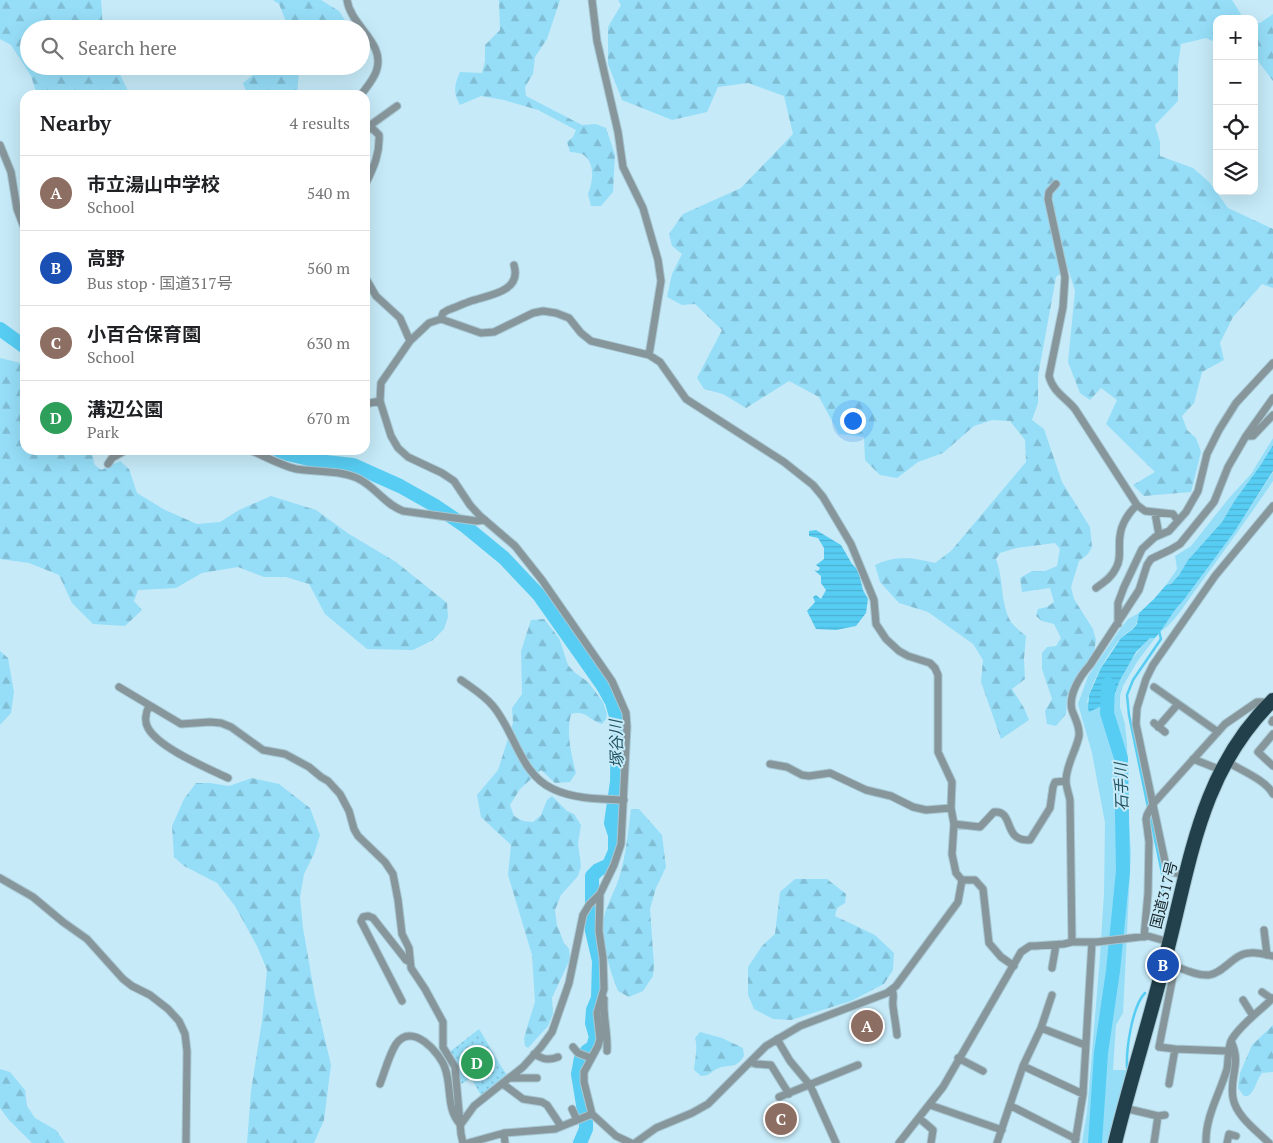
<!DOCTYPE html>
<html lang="en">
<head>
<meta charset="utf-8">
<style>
  body { margin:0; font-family:"PT Serif","Noto Sans JP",serif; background:#f6f6f6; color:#202124 }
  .controls { position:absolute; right:15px; top:15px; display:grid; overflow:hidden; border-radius:10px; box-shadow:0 5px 20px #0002 }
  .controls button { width:45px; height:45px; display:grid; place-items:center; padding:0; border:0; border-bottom:1px solid #e0e0e0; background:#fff; color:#202124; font:25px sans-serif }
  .you { position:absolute; left:852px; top:420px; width:18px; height:18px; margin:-12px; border:4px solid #fff; border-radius:50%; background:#1a73e8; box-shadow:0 0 0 8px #1a73e833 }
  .badge { display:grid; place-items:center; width:32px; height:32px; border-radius:50%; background:#8b5705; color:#fff; font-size:16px; font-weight:700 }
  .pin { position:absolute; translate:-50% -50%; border:2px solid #fff; box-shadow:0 1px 5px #0006 }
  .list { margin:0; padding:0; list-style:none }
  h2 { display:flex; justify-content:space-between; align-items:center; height:65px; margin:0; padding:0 20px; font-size:21px }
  h2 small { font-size:16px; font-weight:400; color:#757577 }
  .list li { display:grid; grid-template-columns:32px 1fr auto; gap:15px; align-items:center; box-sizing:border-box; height:75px; padding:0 20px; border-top:1px solid #e0e0e0 }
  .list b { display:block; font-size:19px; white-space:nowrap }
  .list p { margin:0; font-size:16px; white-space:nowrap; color:#757577 }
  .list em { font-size:16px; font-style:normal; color:#757577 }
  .icon { flex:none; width:28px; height:28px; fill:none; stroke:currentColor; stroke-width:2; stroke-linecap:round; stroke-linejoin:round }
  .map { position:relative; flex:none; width:1273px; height:1143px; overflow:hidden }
  .search { position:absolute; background:#fff; box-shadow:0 5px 20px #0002; left:20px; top:20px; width:350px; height:55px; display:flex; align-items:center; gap:12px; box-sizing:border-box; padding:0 18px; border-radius:28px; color:#757577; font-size:19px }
  .panel { position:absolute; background:#fff; box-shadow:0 5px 20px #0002; left:20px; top:90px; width:350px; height:365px; border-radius:15px }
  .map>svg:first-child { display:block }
  .grass { fill:#96def8 }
  .forest { fill:url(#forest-firs) }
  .park { fill:url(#park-dots) }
  .water { fill:url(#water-rules) }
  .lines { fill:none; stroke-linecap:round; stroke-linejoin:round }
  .stream { stroke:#57cdf3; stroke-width:2.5 }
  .river { stroke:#57cdf3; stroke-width:14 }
  .street-casing { stroke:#a7c7d3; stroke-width:9 }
  .highway-casing { stroke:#a7c7d3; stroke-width:16 }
  .street { stroke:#87969b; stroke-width:7 }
  .highway { stroke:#21404b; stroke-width:14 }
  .labels { text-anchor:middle; stroke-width:4; stroke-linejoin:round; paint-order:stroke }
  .street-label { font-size:15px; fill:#1a272d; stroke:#c6eaf8 }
  .water-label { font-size:16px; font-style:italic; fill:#235464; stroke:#c6eaf8 }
</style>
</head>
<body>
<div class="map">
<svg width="1273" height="1143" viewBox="0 0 1273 1143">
  <defs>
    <pattern id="forest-firs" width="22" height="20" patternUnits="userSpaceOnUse" patternTransform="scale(1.25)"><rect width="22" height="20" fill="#96def8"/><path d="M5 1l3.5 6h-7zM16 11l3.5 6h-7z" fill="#81bed5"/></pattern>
    <pattern id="park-dots" width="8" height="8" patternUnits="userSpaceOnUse" patternTransform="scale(1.25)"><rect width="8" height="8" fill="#96def8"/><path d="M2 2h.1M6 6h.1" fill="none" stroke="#81bed5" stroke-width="1.8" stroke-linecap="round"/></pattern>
    <pattern id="water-rules" width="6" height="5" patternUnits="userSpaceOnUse" patternTransform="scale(1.25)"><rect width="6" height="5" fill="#57cdf3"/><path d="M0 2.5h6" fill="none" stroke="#4bb0d1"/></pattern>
  </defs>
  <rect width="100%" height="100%" fill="#c6eaf8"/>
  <path class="grass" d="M1273 438V445L1260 466 1235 500 1222 522 1188 560 1179 575 1171 584 1166 585 1177 569 1175 556 1191 546 1229 498 1251 474Z
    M1273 472V481C1249 517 1223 552 1197 588 1186 602 1175 623 1160 632L1174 609 1183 601 1235 531Z
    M1139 613C1137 629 1132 628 1122 637 1109 650 1090 685 1087 703L1112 701C1118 677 1133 655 1150 638H1155L1137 662 1123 686 1120 696V707L1125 724 1127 744 1128 810 1131 853 1123 1013 1116 1025 1113 1070H1128L1108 1143H1082L1087 1112 1100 957 1104 893 1105 823 1092 753 1078 704 1088 676 1123 625 1128 619Z"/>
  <path class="forest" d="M0 0H101L103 29H29V66H116L130 95H37L31 76 11 45 0 39Z
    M273 0H321L339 11 351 29H289L279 4Z
    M499 0H560L547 39 535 57 533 74 525 87 526 96 582 125 596 124 606 128 615 155 613 192 601 206H591L588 194C593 182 596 162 582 154 579 153 574 152 570 152L567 142 573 137 576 130 538 110 504 100 481 96 460 105C453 93 454 85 460 72L482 73 485 61V45L500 30Z
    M618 0H1232L1244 19H1217V43L1206 38 1181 44 1178 65V101L1155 125 1160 142V156L1193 168 1209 182 1228 208 1273 229V288L1262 284 1233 317 1220 343 1224 360 1202 372 1194 403 1182 416 1187 430 1196 438 1201 452 1191 492 1144 496 1133 485 1155 472 1106 424 1117 400 1101 388 1090 400 1080 393 1068 362 1075 291 1068 268 1056 277 1038 376V403L1032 420 1044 429 1062 482 1090 527 1092 547 1088 554 1079 561 1071 587 1074 599 1093 629 1096 640 1094 653 1077 675 1067 696 1066 714 1056 726 1047 724 1045 711 1052 699 1042 669V653L1047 647 1056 646 1061 638 1054 624 1042 621 1036 616 1038 609 1047 607 1054 602 1050 588 1022 592 1020 578 1032 571H1045L1057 566 1060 549 1055 543 1016 548 1000 553 996 559C1004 580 1000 603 1011 622 1015 627 1021 632 1026 636L1024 659 1025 679 1012 689 1024 708 1029 720 1001 739 981 682 983 660 973 644 928 612 899 603 880 582 875 565C897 555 912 558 935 563L951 551 1026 462 1025 440 1010 421 992 420 974 426 943 453 918 462 897 478 880 475 865 460 864 437 839 434 819 397 789 381 746 408 723 394 704 389 697 378 722 330 695 304 682 305 667 297 672 274 682 254 672 246 669 234 683 214 741 188 793 134 784 96 748 83 718 87 707 112 672 120 622 100 608 64V27L621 5Z
    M1273 14V81L1258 61 1254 60V23H1260Z
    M271 66H304L299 72 297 95H247L243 83 257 72Z
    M0 358 25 364V450H92L94 464 101 470 120 461 129 469 137 493 165 510 197 524 220 522 239 510 271 496 316 510 349 534 396 562 447 603 448 617 444 629 433 640 413 650 367 649 325 614 309 584 286 577H264L238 567 202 573 176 588 138 590 134 601 142 610 125 626 93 624 72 603 59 575 29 563 0 559Z
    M544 619 559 638 568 665 574 672 588 682 603 702 607 714 606 719 602 724C588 720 587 710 571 714 566 733 571 754 576 773L570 782 555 783 541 770 520 789 510 805 514 816 523 821 533 822 541 815 547 800 552 796 567 811 574 814 581 825 578 843 581 866 578 876 561 895 555 910 557 925 564 943 569 949 570 959 552 998 553 1014 548 1026 528 1048 525 1046 524 1039 528 1024 535 1002 532 955 508 875 511 845 481 817 477 795 498 770 513 723 512 708 522 694 521 651 531 620Z
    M0 651 8 658 14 692 11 713 0 725Z
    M252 778 279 784 310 808 320 835 314 854 304 874 300 897 303 928 315 997 331 1065 324 1120 314 1143H247L251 1091 262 1021 267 970 257 946 235 906 217 883 184 866 174 857 172 826 184 799 196 783H210L229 786Z
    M631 809H639L662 835 666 867 656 888 650 909 654 965 653 976 643 991 629 997 618 991C610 971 603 948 603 926 603 910 614 894 619 878 626 856 628 832 631 809Z
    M795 879H827L846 894 845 903 837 908 835 916 875 935 894 953 893 970 884 984 851 1001 791 1020 773 1019 754 1009 748 995V967L762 946 775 934 780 892Z
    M1273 1025V1072L1262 1073C1256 1081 1255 1091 1248 1096H1244L1238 1088 1240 1073 1252 1045Z
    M700 1032 722 1038 743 1048 744 1056C736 1069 730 1064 719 1068 710 1071 713 1075 701 1076L694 1070C695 1058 698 1049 695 1038Z
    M0 1069 10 1072 25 1090 27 1106 35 1118 56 1130 65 1143H32L9 1120 0 1108Z"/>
  <path class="park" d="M479 1029C489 1044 496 1060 507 1075L496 1087 482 1097 471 1078 458 1086 448 1053Z"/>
  <path class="water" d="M1273 445V471L1235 531 1183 601C1171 612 1166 626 1155 638H1150L1136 652 1120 680 1112 701 1089 712 1088 708 1089 695 1101 668 1121 638 1133 629 1137 624 1139 613 1154 599 1166 585 1171 584 1179 575 1188 560 1222 522 1235 500 1260 466Z
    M816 530 841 545 852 564 858 570 863 590 868 599 866 613 856 626 836 630 816 629 807 611 815 602 813 597 816 595 821 599 826 590 821 583V576L814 570 818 571 820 568 816 565 824 559V548L818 538 809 536V531Z"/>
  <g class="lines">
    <path class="stream" d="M1148 807 1129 715 1127 695 1133 680 1161 639 1159 631
      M1150 815 1163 878 1162 913
      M1160 926 1161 918
      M1151 976 1156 954
      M1127 1068C1126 1050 1132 1006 1145 993"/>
    <path class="river" d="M0 329 25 347
      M278 450 288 454 317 461 353 465 400 486 434 505 465 526 504 558 539 595 603 686 612 702 618 723 617 782 611 823 615 835V851L609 865 598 870 592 876V931L599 961 598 998 593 1010 592 1023 596 1037 593 1047 587 1051 581 1058 578 1074 586 1123V1129L580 1143
      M1095 1143 1101 1053 1113 971 1123 871 1121 758 1107 713 1108 684"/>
    <defs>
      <path id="street" d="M347 0C351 27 387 43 376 72 373 80 366 88 361 95
        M592 0 597 41 618 132 623 167 643 208 658 260 661 281 649 355
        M365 129 397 106
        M0 145 11 172 17 209 25 230
        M366 183C374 167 380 153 379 135L373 129H366
        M1056 184 1049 192 1048 199 1065 277 1063 307 1049 376C1053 392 1065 397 1075 409L1137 505 1145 511 1173 514 1178 521
        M365 277 376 296 400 318 410 341
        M441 319 443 313 448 310C456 307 463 304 471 301 489 295 522 292 514 265
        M365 404 380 401
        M1246 436H1253L1273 415
        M250 450C264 456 282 466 296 469 316 472 338 470 357 478 375 486 384 504 403 511L477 521 485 520
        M108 464 112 458 126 450
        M1155 513 1159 535
        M1096 588C1104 582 1112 577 1116 568 1122 558 1118 547 1120 536 1121 525 1128 513 1137 505
        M1118 624V603L1124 587 1142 549 1155 537 1169 531 1186 512 1198 491 1207 454 1219 430 1236 403 1273 363
        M461 680C472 688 484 695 493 706 515 732 520 774 553 789 574 799 601 799 624 800
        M119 687 181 724 210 722 221 723 231 727 263 750 285 754 309 767 321 777 328 781 340 794 349 811 354 829 358 836 385 862 393 874 398 900 402 934 409 948 411 968 425 989 443 1022V1047L455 1067 461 1134 463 1143
        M1154 687 1218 732
        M149 706C146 712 144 721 148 728 159 748 207 768 228 778
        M1272 722 1273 720
        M1154 723 1165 732
        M1158 727 1178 704
        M1273 734 1258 752 1273 766
        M1193 759 1221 770
        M1226 761C1240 770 1266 780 1273 794
        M770 764 787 767 802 775 809 776 830 773 866 790 891 796 913 807 926 810 951 808
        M954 824 980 827 994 812C1015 810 1002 842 1030 840L1050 808 1053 787 1055 782 1066 781
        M1185 875 1167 871 1136 724 1137 708 1146 679 1153 665 1215 576 1273 506
        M0 878 33 897 63 922 87 939 123 979 132 986 150 995 168 1009 179 1021 185 1034 187 1051 186 1143
        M962 880H975L983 889 989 943 1001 957 1014 966
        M600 894 599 931 603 958 604 989 597 1013 600 1039 598 1046 584 1072V1082L592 1114 616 1136 631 1143
        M1264 930 1267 955
        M1144 937 1148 893 1149 842 1146 819 1147 815 1153 804 1225 724 1257 702H1263L1268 705
        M1072 942 1070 800C1069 794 1066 787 1066 781 1066 765 1076 751 1079 736 1080 726 1075 719 1072 710 1068 695 1080 676 1090 665L1139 590 1147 565 1151 559 1170 550 1180 544 1214 502 1228 467 1246 436 1273 398
        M1172 965C1183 969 1197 976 1209 975 1224 973 1234 953 1250 953 1257 952 1266 955 1273 956
        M1175 966 1159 1047 1175 1049 1228 1051
        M1052 968 1056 945
        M892 990C895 995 892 1000 893 1006 894 1015 896 1025 897 1035
        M1262 992 1272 999
        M604 999C603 1017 608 1033 607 1051
        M1243 1000 1253 1016
        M402 1001 363 925 361 921 363 917 368 916 373 918 406 960 410 962
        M1041 1028 1085 1045
        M777 1039 790 1061 810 1085 836 1143
        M1231 1041C1242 1064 1229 1076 1233 1098 1236 1116 1257 1131 1269 1143
        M573 1047 578 1053 591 1058
        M534 1054C543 1059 548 1061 558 1057
        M958 1058 983 1071
        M751 1062 756 1064 771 1065 789 1094
        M1023 1066 1083 1094
        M510 1078H537
        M380 1084C385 1071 389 1055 396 1044 412 1021 440 1053 445 1068 452 1087 446 1109 460 1124
        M503 1084 523 1099 542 1102 547 1105 561 1126
        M1169 1084 1175 1049
        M779 1097 858 1065
        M930 1105 1002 1130
        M1011 1106 1076 1139
        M1124 1108 1158 1116 1165 1115
        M572 1109 577 1120
        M919 1118 933 1130 931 1143
        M461 1124 474 1106 523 1067 541 1047 552 1032 569 983 583 915 589 905 600 894 614 865 621 844 627 727 626 713 612 681 542 580 515 546 480 516 470 505 454 481 442 473 408 457 398 448 391 436 380 401 381 383 410 341 429 323 441 319 481 333 494 332 533 313 543 311 556 313 569 318 581 333 591 341 649 355 660 362 686 399 784 462 813 485 823 497 851 544 874 600 876 624 886 639 899 651 908 656 930 663 935 668 938 675V752L952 782 951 808 954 824 952 854 956 873 962 880 958 902 896 986 887 993 800 1026 766 1046 708 1104 692 1113 656 1128 635 1143
        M504 1133 505 1143
        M468 1143 504 1133 555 1129 592 1114
        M899 1143 943 1087 1021 952 1030 946H1035L1064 944 1072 942H1097L1148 936 1169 942
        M997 1143 1023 1066 1041 1028 1052 995
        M1075 1143 1083 1094 1092 942
        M1154 1143 1158 1116
        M1206 1143C1205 1117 1220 1093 1227 1069 1229 1058 1227 1048 1232 1039 1242 1023 1260 1011 1273 998
        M1227 1143 1229 1134 1236 1136"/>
      <path id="highway" d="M1115 1143C1130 1082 1149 1023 1164 963 1190 867 1198 773 1273 700"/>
    </defs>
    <use href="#street" class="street-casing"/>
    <use href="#highway" class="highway-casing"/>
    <use href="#street" class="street"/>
    <use href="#highway" class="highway"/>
  </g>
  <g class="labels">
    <g class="street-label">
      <text transform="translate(1164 895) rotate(-76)" y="5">国道317号</text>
    </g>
    <g class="water-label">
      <text transform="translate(616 744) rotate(-92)" y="6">塚谷川</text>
      <text transform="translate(1121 787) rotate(-92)" y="6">石手川</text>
    </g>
  </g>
</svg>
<div class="controls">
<button>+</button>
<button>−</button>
<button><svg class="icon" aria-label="locate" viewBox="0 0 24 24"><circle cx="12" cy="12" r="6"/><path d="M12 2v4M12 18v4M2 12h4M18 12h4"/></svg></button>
<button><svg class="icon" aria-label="layers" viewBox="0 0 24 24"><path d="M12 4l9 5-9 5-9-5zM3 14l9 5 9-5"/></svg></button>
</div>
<div class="you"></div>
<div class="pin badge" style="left:867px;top:1026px;background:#8d6e63">A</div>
<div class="pin badge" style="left:1163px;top:965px;background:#1a4fb4">B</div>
<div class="pin badge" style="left:781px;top:1119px;background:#8d6e63">C</div>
<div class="pin badge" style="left:477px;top:1063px;background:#2e9e5b">D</div>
<div class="search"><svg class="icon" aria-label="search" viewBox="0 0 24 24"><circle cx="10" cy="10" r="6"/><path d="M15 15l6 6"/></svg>Search here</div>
<section class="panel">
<h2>Nearby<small>4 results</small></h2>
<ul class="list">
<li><span class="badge" style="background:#8d6e63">A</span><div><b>市立湯山中学校</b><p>School</p></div><em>540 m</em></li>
<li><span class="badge" style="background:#1a4fb4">B</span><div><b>高野</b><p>Bus stop · 国道317号</p></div><em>560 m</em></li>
<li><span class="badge" style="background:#8d6e63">C</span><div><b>小百合保育園</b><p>School</p></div><em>630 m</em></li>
<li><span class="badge" style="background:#2e9e5b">D</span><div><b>溝辺公園</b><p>Park</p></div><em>670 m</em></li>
</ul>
</section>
</div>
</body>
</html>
